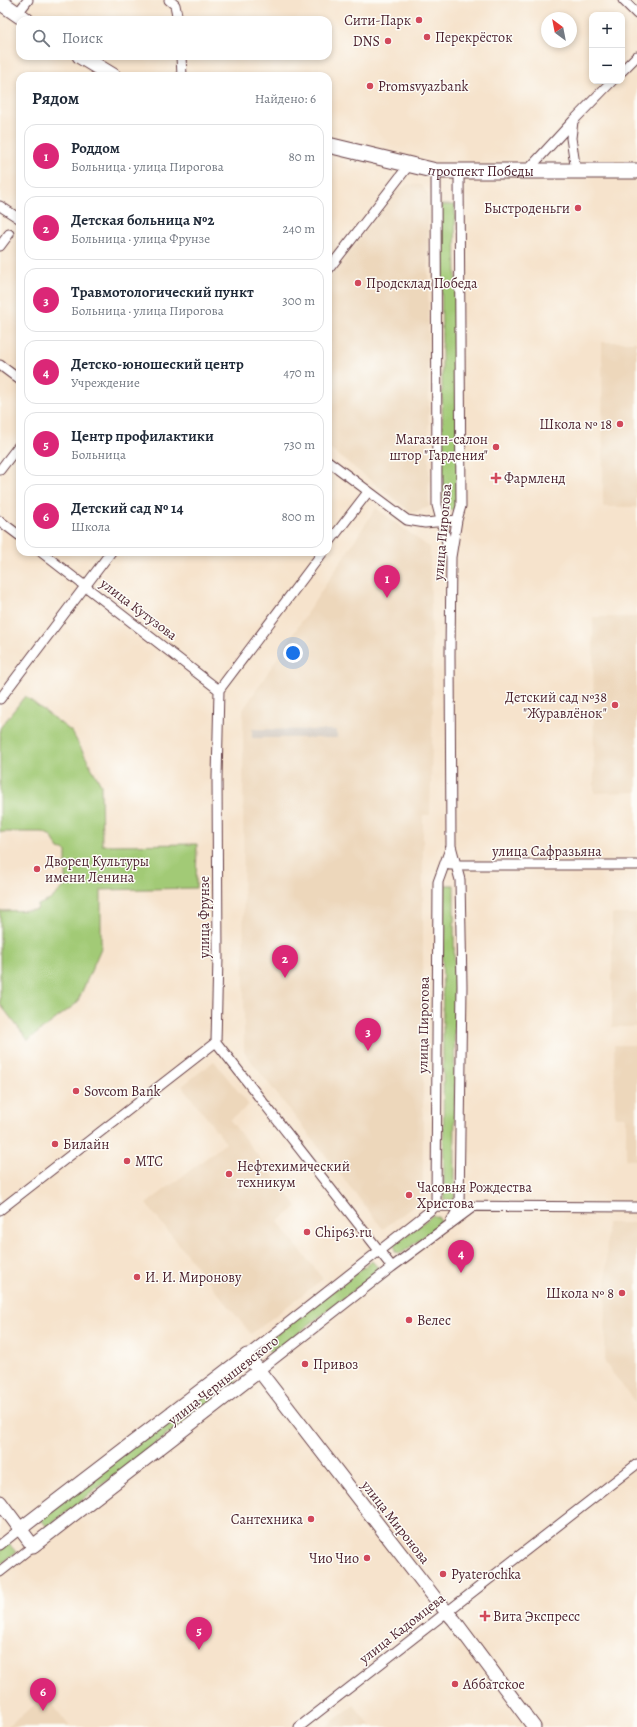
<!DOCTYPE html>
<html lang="ru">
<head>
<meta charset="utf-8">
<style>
  body { margin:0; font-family:Alegreya,serif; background:#f2f2f3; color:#1f2937 }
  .controls { position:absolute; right:12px; top:12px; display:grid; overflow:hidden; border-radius:8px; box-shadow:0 2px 6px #0003 }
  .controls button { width:36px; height:36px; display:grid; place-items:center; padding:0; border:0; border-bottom:1px solid #e0e1e3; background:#fff; color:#1f2937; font:20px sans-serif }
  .compass { position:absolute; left:541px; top:12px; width:36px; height:36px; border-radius:50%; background:#fff; box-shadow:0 2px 6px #0003; rotate:328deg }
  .you { position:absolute; left:293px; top:653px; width:14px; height:14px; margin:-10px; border:3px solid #fff; border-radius:50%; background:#1a73e8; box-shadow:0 0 0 6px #1a73e833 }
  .badge { display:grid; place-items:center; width:26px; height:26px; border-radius:50%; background:#db2777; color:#fff; font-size:13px; font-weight:700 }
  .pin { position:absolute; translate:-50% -33px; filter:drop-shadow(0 1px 2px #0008) }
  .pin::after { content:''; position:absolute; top:21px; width:14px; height:12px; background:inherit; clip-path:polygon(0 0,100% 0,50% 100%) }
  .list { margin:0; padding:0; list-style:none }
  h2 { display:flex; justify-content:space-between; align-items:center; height:52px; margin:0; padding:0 16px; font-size:17px }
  h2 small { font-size:13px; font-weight:400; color:#747a83 }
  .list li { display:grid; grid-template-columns:26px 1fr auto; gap:12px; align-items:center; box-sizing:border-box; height:64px; margin:0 8px 8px; padding:0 8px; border:1px solid #e0e1e3; border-radius:12px }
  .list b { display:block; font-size:15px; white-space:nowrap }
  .list p { margin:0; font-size:13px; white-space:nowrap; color:#747a83 }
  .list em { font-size:13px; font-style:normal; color:#747a83 }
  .icon { flex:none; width:22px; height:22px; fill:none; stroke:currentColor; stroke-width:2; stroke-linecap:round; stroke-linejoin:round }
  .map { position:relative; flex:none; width:637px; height:1727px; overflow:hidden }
  .search { position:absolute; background:#fff; box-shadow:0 2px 6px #0003; left:16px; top:16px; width:316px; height:44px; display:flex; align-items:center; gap:10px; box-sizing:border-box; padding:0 14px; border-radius:12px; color:#747a83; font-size:15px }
  .panel { position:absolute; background:#fff; box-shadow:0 2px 6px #0003; left:16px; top:72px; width:316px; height:484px; border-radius:12px }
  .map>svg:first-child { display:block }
  .built { fill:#edd7bb }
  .industrial { fill:#ccc2b9 }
  .green { fill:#a2ca76; stroke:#767450 }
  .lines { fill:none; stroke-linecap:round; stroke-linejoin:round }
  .street-casing { stroke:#643c43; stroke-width:11 }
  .secondary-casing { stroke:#643c43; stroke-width:15 }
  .primary-casing { stroke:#643c43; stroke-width:17 }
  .street { stroke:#fff; stroke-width:9 }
  .secondary { stroke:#fff; stroke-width:13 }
  .primary { stroke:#fff; stroke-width:15 }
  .poi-dot { fill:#d1495b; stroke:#fdfcf7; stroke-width:1.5 }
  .labels { text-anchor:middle; stroke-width:3; stroke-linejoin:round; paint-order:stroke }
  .poi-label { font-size:14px; fill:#4a1f2b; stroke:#fdfcf7; text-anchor:start }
  .street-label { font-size:14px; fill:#4a1f2b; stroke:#fdfcf7 }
</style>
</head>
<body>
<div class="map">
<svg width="637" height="1727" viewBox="0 0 637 1727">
  <rect width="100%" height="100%" fill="#fdfcf7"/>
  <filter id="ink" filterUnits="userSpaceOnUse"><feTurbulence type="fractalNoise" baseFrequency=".025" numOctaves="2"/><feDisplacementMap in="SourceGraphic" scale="8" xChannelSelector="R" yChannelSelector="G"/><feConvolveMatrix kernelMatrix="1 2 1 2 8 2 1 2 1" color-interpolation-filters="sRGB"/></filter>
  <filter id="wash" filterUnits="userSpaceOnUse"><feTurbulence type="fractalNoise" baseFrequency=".012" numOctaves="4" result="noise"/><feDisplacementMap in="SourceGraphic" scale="16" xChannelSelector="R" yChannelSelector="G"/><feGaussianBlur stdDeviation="0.9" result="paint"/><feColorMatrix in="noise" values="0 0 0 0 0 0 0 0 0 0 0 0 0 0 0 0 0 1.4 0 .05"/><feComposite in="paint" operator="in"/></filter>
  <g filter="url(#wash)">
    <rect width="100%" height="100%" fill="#f6e3cc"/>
    <path class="built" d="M408 184 421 185 428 194 429 507 412 513 328 447V281L393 194Z
      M602 342H637V507H603Z
      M376 508 430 548 433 710 430 815H423V1199L383 1229 244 1052 243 710Z
      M593 617H637V792L594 793Z
      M612 914H637V1027H612Z
      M614 1045H637V1160H626V1117H615Z
      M214 1061 249 1105 230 1120 297 1206 278 1222 323 1279 251 1334 146 1204 226 1143 182 1086Z
      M607 1223H637V1405L605 1363Z
      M46 1696 70 1727H8V1726Z
      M354 1705 371 1727H325Z"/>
    <path class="industrial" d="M252 729 337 730V738H252Z"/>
    <path class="green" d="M441 205H455L459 510H443Z
      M25 696 72 732 101 785 102 845 197 844 196 888 101 890V948L77 1003 28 1040 0 1004V911L37 910 38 905 50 900 64 887H66V851L59 849 51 836 43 832H0V728Z
      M442 885H454L455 1200H444Z
      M433 1215 439 1218 440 1224 402 1253 395 1252 394 1245Z
      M372 1261 380 1270 271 1354 264 1344Z
      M230 1372 237 1381 47 1527 40 1518Z
      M8 1543 16 1552 0 1565V1550Z"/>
  </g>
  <g filter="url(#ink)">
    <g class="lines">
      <defs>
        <path id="street" d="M169 0 175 5 178 20
          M623 0 637 14
          M17 14 28 0
          M181 56 182 76
          M622 71 637 56
          M436 171 437 505 450 554
          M527 171 573 121
          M576 171 571 138 573 121 612 81
          M0 206 20 219
          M0 246 9 234
          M328 270 409 165
          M0 365 20 380
          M328 461 407 520 425 523 457 520
          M0 470 20 444
          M0 521 20 536
          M328 544 368 492
          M41 552 219 690
          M0 699 111 552
          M450 865H637
          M216 1042 218 957 217 778 219 690 323 552
          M216 1042 392 1267
          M436 1206 438 882 451 846
          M0 1210 216 1042
          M449 1225 459 1207 462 986 460 880 451 846 450 655 451 557 457 520 461 506 459 172
          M247 1355 436 1206 637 1207
          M259 1371 392 1267 473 1207
          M0 1545 20 1529
          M0 1572 33 1546
          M299 1727 637 1464"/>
        <path id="secondary" d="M0 1502 33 1546 259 1371
          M20 1529 247 1355 438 1602 454 1620 534 1727"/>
        <g id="primary">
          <path d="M0 2 26 20"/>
          <path d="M80 56 113 76"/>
          <path id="s1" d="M328 145 436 171H637"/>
        </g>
      </defs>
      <use href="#street" class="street-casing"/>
      <use href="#secondary" class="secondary-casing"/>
      <use href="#primary" class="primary-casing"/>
      <use href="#street" class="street"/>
      <use href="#secondary" class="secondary"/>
      <use href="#primary" class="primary"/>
    </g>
  </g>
  <g class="poi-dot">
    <circle cx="419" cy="20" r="4"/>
    <circle cx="427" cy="37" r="4"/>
    <circle cx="388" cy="41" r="4"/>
    <circle cx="370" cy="86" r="4"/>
    <circle cx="578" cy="208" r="4"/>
    <circle cx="358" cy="283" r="4"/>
    <circle cx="620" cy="424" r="4"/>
    <circle cx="496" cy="447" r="4"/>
    <path d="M494 472h4v4h4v4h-4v4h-4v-4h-4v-4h4z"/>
    <circle cx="615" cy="705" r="4"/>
    <circle cx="37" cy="869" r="4"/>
    <circle cx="76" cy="1091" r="4"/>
    <circle cx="55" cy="1144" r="4"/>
    <circle cx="127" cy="1161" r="4"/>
    <circle cx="229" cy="1174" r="4"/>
    <circle cx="409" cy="1195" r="4"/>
    <circle cx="307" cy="1232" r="4"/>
    <circle cx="137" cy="1277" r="4"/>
    <circle cx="622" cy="1293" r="4"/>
    <circle cx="409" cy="1320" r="4"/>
    <circle cx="305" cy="1364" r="4"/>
    <circle cx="311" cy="1519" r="4"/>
    <circle cx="367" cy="1558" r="4"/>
    <circle cx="443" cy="1574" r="4"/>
    <path d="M483 1610h4v4h4v4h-4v4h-4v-4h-4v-4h4z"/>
    <circle cx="455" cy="1684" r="4"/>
  </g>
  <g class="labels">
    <g class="poi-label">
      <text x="411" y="25" text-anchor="end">Сити-Парк</text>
      <text x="435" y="42">Перекрёсток</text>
      <text x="380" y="46" text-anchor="end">DNS</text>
      <text x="378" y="91">Promsvyazbank</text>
      <text x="570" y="213" text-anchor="end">Быстроденьги</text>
      <text x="366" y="288">Продсклад Победа</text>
      <text x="612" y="429" text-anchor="end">Школа № 18</text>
      <text x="488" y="444" text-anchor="end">Магазин-салон<tspan x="488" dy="16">штор "Гардения"</tspan></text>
      <text x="504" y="483">Фармленд</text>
      <text x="607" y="702" text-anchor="end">Детский сад №38<tspan x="607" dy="16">"Журавлёнок"</tspan></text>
      <text x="45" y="866">Дворец Культуры<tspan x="45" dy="16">имени Ленина</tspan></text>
      <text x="84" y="1096">Sovcom Bank</text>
      <text x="63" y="1149">Билайн</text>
      <text x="135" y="1166">МТС</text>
      <text x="237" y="1171">Нефтехимический<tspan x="237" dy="16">техникум</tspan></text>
      <text x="417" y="1192">Часовня Рождества<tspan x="417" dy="16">Христова</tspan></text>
      <text x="315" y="1237">Chip63.ru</text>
      <text x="145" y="1282">И. И. Миронову</text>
      <text x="614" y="1298" text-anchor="end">Школа № 8</text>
      <text x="417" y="1325">Велес</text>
      <text x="313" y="1369">Привоз</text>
      <text x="303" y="1524" text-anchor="end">Сантехника</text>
      <text x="359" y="1563" text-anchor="end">Чио Чио</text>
      <text x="451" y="1579">Pyaterochka</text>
      <text x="493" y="1621">Вита Экспресс</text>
      <text x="463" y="1689">Аббатское</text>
    </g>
    <g class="street-label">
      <text dy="5" stroke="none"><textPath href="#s1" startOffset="156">проспект Победы</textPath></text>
      <text transform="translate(442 532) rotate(-85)" y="5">улица Пирогова</text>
      <text transform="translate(139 609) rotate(37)" y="5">улица Кутузова</text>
      <text x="547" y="856">улица Сафразьяна</text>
      <text transform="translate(204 917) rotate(-90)" y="5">улица Фрунзе</text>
      <text transform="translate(423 1025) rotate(-89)" y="5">улица Пирогова</text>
      <text transform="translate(223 1380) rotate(-38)" y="5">улица Чернышевского</text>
      <text transform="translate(396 1522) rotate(52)" y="5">улица Миронова</text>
      <text transform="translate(402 1628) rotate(-38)" y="5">улица Кадомцева</text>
    </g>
  </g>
</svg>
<div class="controls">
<button>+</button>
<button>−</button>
</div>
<svg class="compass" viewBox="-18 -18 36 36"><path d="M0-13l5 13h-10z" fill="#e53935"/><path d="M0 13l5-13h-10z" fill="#747a83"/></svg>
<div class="you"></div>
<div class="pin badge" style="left:387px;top:598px">1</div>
<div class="pin badge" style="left:285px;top:978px">2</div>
<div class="pin badge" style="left:368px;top:1051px">3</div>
<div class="pin badge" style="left:461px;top:1273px">4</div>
<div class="pin badge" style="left:199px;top:1650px">5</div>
<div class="pin badge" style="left:43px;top:1711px">6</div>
<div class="search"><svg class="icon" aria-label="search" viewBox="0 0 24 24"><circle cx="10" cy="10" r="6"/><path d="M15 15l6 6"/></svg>Поиск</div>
<section class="panel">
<h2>Рядом<small>Найдено: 6</small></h2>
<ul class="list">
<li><span class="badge">1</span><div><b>Роддом</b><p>Больница · улица Пирогова</p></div><em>80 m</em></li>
<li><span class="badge">2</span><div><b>Детская больница №2</b><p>Больница · улица Фрунзе</p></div><em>240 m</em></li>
<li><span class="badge">3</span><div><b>Травмотологический пункт</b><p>Больница · улица Пирогова</p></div><em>300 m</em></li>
<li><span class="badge">4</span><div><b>Детско-юношеский центр</b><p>Учреждение</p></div><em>470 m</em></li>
<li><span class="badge">5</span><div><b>Центр профилактики</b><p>Больница</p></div><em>730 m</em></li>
<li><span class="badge">6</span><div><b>Детский сад № 14</b><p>Школа</p></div><em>800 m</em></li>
</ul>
</section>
</div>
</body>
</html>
